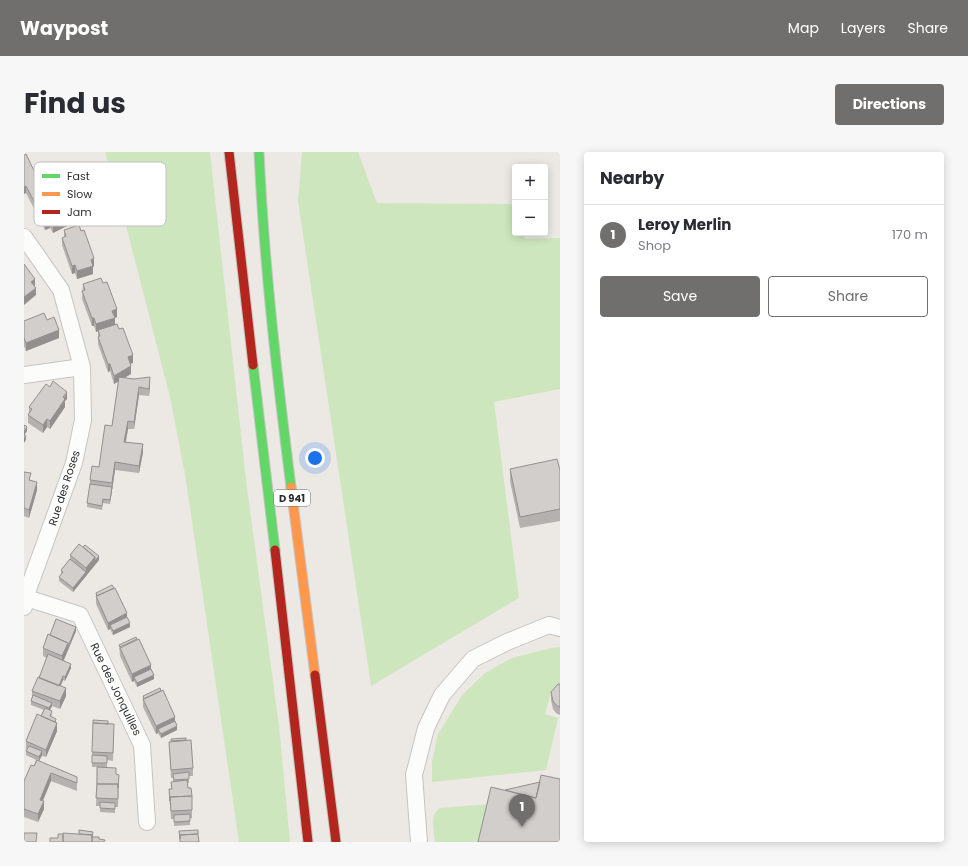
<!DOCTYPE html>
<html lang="en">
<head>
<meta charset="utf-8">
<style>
  body { margin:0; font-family:Poppins,sans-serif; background:#f7f7f7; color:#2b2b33 }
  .controls { position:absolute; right:12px; top:12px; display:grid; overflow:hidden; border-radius:4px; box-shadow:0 2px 10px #0003 }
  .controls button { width:36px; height:36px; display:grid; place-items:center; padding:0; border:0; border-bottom:1px solid #e1e1e2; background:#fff; color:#2b2b33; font:20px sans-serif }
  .you { position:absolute; left:291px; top:306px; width:14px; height:14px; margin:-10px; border:3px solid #fff; border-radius:50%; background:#1a73e8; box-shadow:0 0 0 6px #1a73e833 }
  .badge { display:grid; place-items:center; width:26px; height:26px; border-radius:50%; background:#706f6e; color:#fff; font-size:13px; font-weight:700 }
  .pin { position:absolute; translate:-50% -33px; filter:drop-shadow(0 1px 2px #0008) }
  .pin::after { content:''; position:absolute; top:21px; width:14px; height:12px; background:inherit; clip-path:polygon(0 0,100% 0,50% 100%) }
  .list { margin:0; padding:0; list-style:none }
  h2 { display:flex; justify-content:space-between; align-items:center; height:52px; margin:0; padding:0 16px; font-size:17px }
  h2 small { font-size:13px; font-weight:400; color:#7c7c81 }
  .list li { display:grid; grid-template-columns:26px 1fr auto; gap:12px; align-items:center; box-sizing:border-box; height:60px; padding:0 16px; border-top:1px solid #e1e1e2 }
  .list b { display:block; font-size:15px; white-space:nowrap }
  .list p { margin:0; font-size:13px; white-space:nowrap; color:#7c7c81 }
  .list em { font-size:13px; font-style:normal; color:#7c7c81 }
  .actions { display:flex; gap:8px; padding:12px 16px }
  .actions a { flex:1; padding:9px 0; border:1px solid #706f6e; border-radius:4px; text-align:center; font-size:14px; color:#706f6e }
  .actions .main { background:#706f6e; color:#fff }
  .map { position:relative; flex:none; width:536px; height:690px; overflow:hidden; border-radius:4px }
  header { display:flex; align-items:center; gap:24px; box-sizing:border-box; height:56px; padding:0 20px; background:#706f6e; color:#fff }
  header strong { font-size:19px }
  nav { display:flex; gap:22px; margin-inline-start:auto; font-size:14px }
  .intro { display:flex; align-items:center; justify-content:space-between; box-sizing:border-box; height:96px; padding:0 24px }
  h1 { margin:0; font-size:28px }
  .button { padding:10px 18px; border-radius:4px; background:#706f6e; color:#fff; font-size:14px; font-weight:700 }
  main { display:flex; gap:24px; padding:0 24px }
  aside { flex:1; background:#fff; border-radius:4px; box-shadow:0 2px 10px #0003 }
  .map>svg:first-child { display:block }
  .green { fill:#cee6be }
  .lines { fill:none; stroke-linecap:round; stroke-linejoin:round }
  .street-casing { stroke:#c5c4c5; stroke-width:18 }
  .fast-casing { stroke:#c6c5c4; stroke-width:11 }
  .slow-casing { stroke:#c6c5c4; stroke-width:11 }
  .jam-casing { stroke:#c6c5c4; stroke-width:11 }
  .street { stroke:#fcfcfb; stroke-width:16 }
  .fast { stroke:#63d668; stroke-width:9 }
  .slow { stroke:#ff974d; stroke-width:9 }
  .jam { stroke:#b3261e; stroke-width:9 }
  .wall { fill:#b4b1af }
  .shaded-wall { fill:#92908e }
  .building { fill:#d1cecb; stroke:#92908e }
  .labels { text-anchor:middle; stroke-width:4; stroke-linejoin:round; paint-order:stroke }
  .shield { fill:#fff; stroke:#6d6d6d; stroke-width:1 }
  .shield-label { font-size:10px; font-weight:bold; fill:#2e2e2e }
  .street-label { font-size:11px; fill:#2e2e2e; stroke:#fff }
  .key { fill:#fff; stroke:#c0c0c0; stroke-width:1 }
  .key-label { font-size:11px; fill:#2e2e2e }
</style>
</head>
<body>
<header>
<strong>Waypost</strong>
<nav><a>Map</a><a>Layers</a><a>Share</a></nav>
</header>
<div class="intro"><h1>Find us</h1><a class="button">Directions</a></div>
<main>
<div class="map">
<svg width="536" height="690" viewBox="0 0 536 690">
  <rect width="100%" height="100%" fill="#ece8e4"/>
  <path class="green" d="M81 0H186L222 328 255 574 266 690H215L161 322 146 245 97 54Z
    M278 0H334L353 51 487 52 491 62V81H499L501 87 536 86V237L470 250 495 446 347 534 274 49Z
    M536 495V533L528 538 521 562 534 566 522 618 408 630V609L414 582 439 542 461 521 488 506 527 496Z
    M466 652 457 690H411C410 678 405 664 416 656Z"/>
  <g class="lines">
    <defs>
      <path id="street" d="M0 85 37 138 58 215 59 268 50 311 1 446 0 455
        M0 223 58 215
        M0 445 56 463 118 593 123 670
        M395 690 390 623 402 576 418 543 449 507 483 490 525 473 536 476"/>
      <path id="fast" d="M235 0C240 112 253 224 267 335
        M229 213 251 398"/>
      <path id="slow" d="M267 335 291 523"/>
      <path id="jam" d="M205 0 229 213
        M251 398 284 690
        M291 523 312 690"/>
    </defs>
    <use href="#street" class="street-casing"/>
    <use href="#fast" class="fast-casing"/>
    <use href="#slow" class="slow-casing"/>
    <use href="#jam" class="jam-casing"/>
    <use href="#street" class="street"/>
    <use href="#fast" class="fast"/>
    <use href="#slow" class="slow"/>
    <use href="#jam" class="jam"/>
  </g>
  <path class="wall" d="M0 3 14 27 29 35 20 39 43 74 29 81 26 76 21 78 2 41Z
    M40 78 70 114 69 115V122L53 127 51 121 48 122 38 93V86L40 85Z
    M59 132 93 165 91 166V172L109 211 106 212 107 222 100 226 126 233 125 244 115 243 110 277H104L102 290 119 300 115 321 91 318 86 352 79 351 78 358 63 355 66 328 75 315 88 274 95 229 90 232 86 219 84 220 74 192V179L72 180 70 174H68L58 147Z
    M23 168 35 186 2 199 0 194V169Z
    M43 247 41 249V255L26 277 23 275 19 281 4 271V263L5 261V255Z
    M486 317H536V369L496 376 486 329Z
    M0 320 7 329 13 338 5 366 0 364Z
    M46 403 75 408 49 440 35 429V425L37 422V418L46 407Z
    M72 441 103 465 106 475 89 483 86 477 84 478 72 452Z
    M52 479 40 508 47 516 41 529 39 528 36 534 42 544 36 557 28 554 26 558 28 563 27 565 32 570 33 579 22 605 18 604 15 609 53 625V639L27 629 18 649 20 657 14 670 0 665V629L10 614 12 608 2 603V599L3 597H2V589L17 564 20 558 7 553V549L8 545V539L15 526 23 506 19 504V496L26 483Z
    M95 493 127 517 130 527 113 535 110 529 108 530 96 504Z
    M536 532V563L532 561 529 557 527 548V540Z
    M119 544 151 569 153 578 137 586 134 581 132 582 119 555Z
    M84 572 90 580 89 609 83 608V615L92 622 95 623 94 655H91V661L76 660V654H72L73 615H68V600Z
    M162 588 169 616V624H165V631H163L164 636 168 658V666H166V673L150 674V667H147L145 641V637H147L149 629V626H147L145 590Z"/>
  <path class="shaded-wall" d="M29 27V35L17 41V33Z
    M2 34V41L0 42V35Z
    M43 67V74L29 81V73Z
    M26 68V76L21 78V70Z
    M70 106V114L69 115V122L53 127V119L67 108Z
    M51 113V121L48 122V114Z
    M11 127V135L7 130Z
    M12 136V143L0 153V145Z
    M93 157V165L90 166H91V173L72 180V172L88 159Z
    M68 166H70V174H68Z
    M35 178V186L2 199V191Z
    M109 203V211L104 212V205Z
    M84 212H86V219L84 220Z
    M107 214V222L90 232V224Z
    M126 225V233L125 244V237Z
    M115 235V243L110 277V270Z
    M43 240V247L41 249V255L26 277V269Z
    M23 267V275L19 281V273Z
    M104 269V277L100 298V290Z
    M3 275V279L0 284V280Z
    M2 284V288L0 291V287Z
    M119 292V300L115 321V314Z
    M91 310V318L86 352 88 331Z
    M13 330V338L5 366V358Z
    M75 404V408L49 440V436L62 420V416L71 405Z
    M103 461V469L86 473V477L84 478V471Z
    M106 471V475L89 483V479Z
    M52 475V479L38 512V504Z
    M47 512V516L41 529V525Z
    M127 513V521L110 525V529L108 530V522Z
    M130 523V527L113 535V531Z
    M39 524V528L34 541V537Z
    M42 536V544L36 557V549Z
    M28 551V554L25 560V556Z
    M151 565V573L134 577V581L132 582V574Z
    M33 571V579L22 605V598Z
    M153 574V578L137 586V582Z
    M18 599V603L15 609V605Z
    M27 621V629L16 656V648Z
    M20 649V657L14 670V662Z"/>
  <path class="building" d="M2 2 14 27 26 21 29 27 17 33 21 40 27 36 43 67 29 73 26 68 21 70 2 34 0 35V3Z
    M55 73 57 79 60 78 70 106 67 108 69 114 53 119 51 113 48 114 38 86 42 84 40 78Z
    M0 112 11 127 7 130 12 136 0 145Z
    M77 126 79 131 83 130 93 157 88 159 91 166 72 172 70 166H68L58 139 61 138 59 132Z
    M20 161 23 168 30 165 35 178 2 191 0 186V169Z
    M93 172 95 177 99 176 109 203 104 205 107 214 90 224 86 212H84L74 185 76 184 74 178Z
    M95 225 110 227 126 225 125 237 115 235 110 270 104 269 100 290 119 292 115 314 91 310 88 331 66 328 68 314 75 315 81 273 88 274Z
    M29 229 43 240 39 245 41 247 26 269 23 267 19 273 4 263 8 257 5 255 22 232 26 235Z
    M1 273 3 275 0 280V274Z
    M0 283 2 284 0 287Z
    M533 307 536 318V357L496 365 486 317Z
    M0 320 7 321 5 328 13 330 5 358 0 356Z
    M66 332 88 335 86 348 79 347 78 354 63 351Z
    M55 392 71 405 62 416 46 403Z
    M61 393 75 404 71 409V405L59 395Z
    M46 407 62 420 49 436 35 425 39 420 37 418Z
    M88 433 90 436 73 444 72 441Z
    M91 436 103 461 84 471 72 444Z
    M103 465 106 471 89 479 86 473Z
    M32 467 52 475 44 495V491L26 483Z
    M24 482 44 491 38 504 19 496Z
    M112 485 113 487 96 495 95 493Z
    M115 487 127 513 108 522 96 496Z
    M24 502 47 512 41 525 39 524 35 534 15 526Z
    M127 517 130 523 113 531 110 525Z
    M14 525 42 536 36 549 8 539Z
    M534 532H536V555L532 553 529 549 527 540Z
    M136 536 137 539 120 547 119 544Z
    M139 538 151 565 132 574 119 547Z
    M9 543 28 551 25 556 7 549Z
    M21 556 28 559 26 564 32 567 31 570 17 564Z
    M13 562 33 571 22 598 2 589Z
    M69 568 84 569V572L69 571Z
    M151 569 153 574 137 582 134 577Z
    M69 571 90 572 89 601 68 600Z
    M162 586V588L147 589V587Z
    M167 588 169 616 147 618 145 590Z
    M5 594 18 599 15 605 2 599Z
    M68 603 83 604V611H68Z
    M13 608 53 625V631L27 621 16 648 20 649 14 662 0 657V629L7 613 10 614Z
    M73 615 92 616V622L95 623 94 636V632H73Z
    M165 620V627L150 628 149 622Z
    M517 623 536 627V690H454L467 635 512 646Z
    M163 628 164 636H167L168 644 146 645V649L145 637H148L147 630Z
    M516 630 512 646 481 638Z
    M73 632H94V647L72 646Z
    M168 644V658L147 659 146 645Z
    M76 650 91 651V657L76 656Z
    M166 662V669L150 670V663Z
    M55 678 69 680 68 685H75V687L81 688 80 690H68V683L55 682Z
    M174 678V682L156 683V687L155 679Z
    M0 681H13L12 690H0Z
    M39 681 68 683V690H39Z
    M34 682H39V690H26V686H34Z
    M174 682 175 690H156V683Z"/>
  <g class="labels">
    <rect class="shield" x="250" y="338" width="36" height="16" rx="3"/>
    <g class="shield-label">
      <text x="268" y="350">D 941</text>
    </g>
    <g class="street-label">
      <text transform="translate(40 336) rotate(-72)" y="4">Rue des Roses</text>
      <text transform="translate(92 537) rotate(64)" y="4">Rue des Jonquilles</text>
    </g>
  </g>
  <rect x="10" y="10" width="132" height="64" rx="6" class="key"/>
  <rect x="18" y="22" width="18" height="4" fill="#63d668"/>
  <rect x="18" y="40" width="18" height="4" fill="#ff974d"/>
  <rect x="18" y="58" width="18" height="4" fill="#b3261e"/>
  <g class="key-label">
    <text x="43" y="28">Fast</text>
    <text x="43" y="46">Slow</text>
    <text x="43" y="64">Jam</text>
  </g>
</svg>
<div class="controls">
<button>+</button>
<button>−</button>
</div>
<div class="you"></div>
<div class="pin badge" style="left:498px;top:675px">1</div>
</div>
<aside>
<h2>Nearby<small></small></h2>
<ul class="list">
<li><span class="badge">1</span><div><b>Leroy Merlin</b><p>Shop</p></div><em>170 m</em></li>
</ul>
<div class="actions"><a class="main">Save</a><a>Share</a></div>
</aside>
</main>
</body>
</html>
